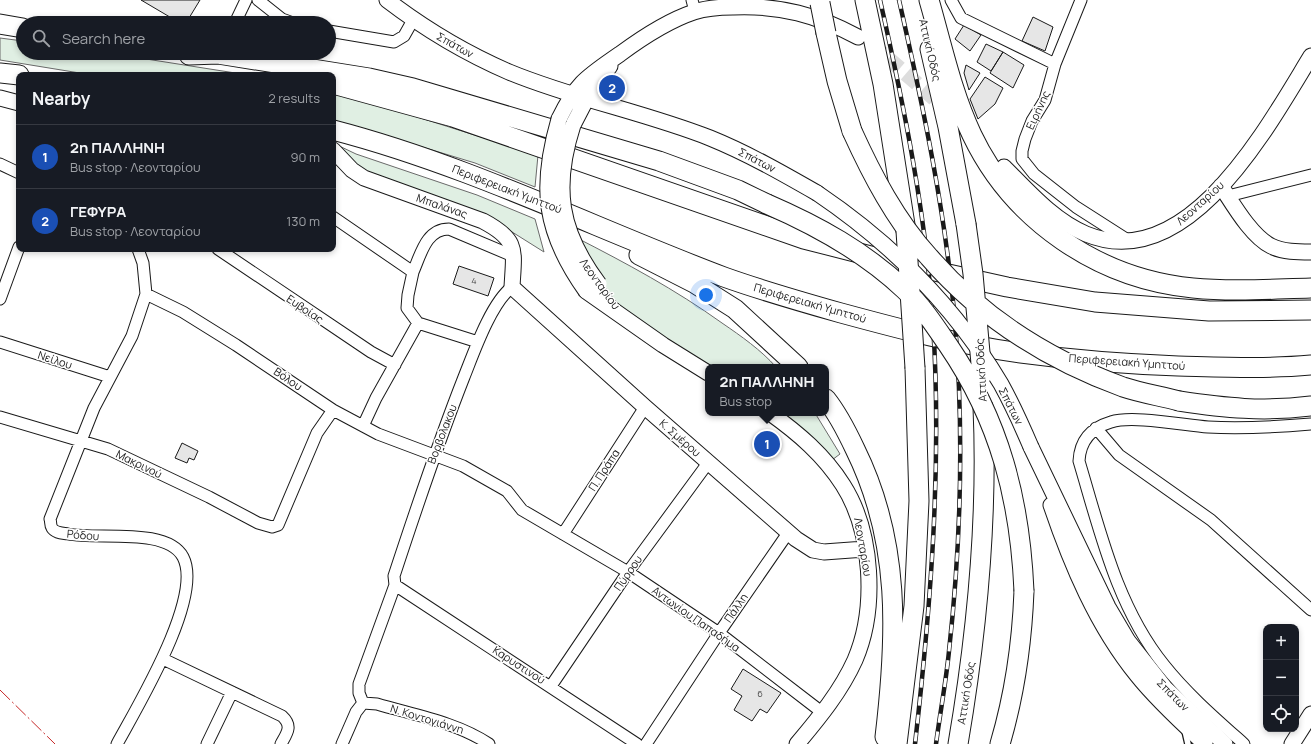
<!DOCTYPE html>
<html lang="en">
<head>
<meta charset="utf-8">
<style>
  body { margin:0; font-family:Manrope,sans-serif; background:#242831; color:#f1f3f6 }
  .controls { position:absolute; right:12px; bottom:12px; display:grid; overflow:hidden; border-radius:8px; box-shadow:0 2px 6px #0003 }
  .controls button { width:36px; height:36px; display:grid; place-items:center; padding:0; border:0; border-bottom:1px solid #363941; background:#171b24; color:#f1f3f6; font:20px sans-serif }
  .you { position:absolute; left:706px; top:295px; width:14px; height:14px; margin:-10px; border:3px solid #fff; border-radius:50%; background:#1a73e8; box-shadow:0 0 0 6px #1a73e833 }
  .badge { display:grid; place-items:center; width:26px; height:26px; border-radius:50%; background:#0f766e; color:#fff; font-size:13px; font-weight:700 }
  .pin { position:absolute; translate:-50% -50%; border:2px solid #fff; box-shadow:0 1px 4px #0006 }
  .popup { position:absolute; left:705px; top:364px; width:124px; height:52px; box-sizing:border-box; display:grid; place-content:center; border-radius:8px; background:#171b24; filter:drop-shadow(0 1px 3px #0005); font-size:13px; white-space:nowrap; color:#9ea1a6 }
  .popup b { font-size:15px; color:#f1f3f6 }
  .popup::after { content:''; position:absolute; left:50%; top:100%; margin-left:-8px; border:8px solid transparent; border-top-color:#171b24 }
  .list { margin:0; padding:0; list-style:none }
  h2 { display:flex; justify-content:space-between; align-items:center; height:52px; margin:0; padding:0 16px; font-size:17px }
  h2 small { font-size:13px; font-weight:400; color:#9ea1a6 }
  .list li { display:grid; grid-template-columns:26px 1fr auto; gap:12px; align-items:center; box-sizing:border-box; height:64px; padding:0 16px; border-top:1px solid #363941 }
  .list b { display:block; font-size:15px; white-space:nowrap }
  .list p { margin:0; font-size:13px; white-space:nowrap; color:#9ea1a6 }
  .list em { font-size:13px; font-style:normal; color:#9ea1a6 }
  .icon { flex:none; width:22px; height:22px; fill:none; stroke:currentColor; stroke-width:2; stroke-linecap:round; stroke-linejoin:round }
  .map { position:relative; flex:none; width:1311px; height:744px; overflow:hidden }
  .search { position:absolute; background:#171b24; box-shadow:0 2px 6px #0003; left:16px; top:16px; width:320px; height:44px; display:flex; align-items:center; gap:10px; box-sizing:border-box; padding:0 14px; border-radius:22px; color:#9ea1a6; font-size:15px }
  .panel { position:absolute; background:#171b24; box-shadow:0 2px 6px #0003; left:16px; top:72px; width:320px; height:180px; border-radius:8px }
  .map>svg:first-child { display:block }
  .green { fill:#e0efe3; stroke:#6a6a6a }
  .building { fill:#e6e6e6; stroke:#1a1a1a }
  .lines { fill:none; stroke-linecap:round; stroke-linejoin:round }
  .secondary-tunnel { stroke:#ddd; stroke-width:15; stroke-dasharray:15 8; stroke-linecap:butt }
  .lane-casing { stroke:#1a1a1a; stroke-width:8 }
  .street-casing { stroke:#1a1a1a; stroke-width:13 }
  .secondary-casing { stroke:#1a1a1a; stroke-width:17 }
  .highway-casing { stroke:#1a1a1a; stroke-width:21 }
  .lane { stroke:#fff; stroke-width:5.5 }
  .street { stroke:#fff; stroke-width:11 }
  .secondary { stroke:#fff; stroke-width:15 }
  .highway { stroke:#fff; stroke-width:19 }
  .rail-casing { stroke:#1a1a1a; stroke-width:4.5 }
  .rail { stroke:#fff; stroke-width:3; stroke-dasharray:9; stroke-linecap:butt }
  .secondary-bridge-casing { stroke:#1a1a1a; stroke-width:17; stroke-linecap:butt }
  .highway-bridge-casing { stroke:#1a1a1a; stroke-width:21; stroke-linecap:butt }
  .secondary-bridge { stroke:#fff; stroke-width:15 }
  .highway-bridge { stroke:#fff; stroke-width:19 }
  .power { stroke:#c62828; stroke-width:1; stroke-dasharray:14 3 2 3; stroke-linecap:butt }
  .labels { text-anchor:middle; stroke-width:3; stroke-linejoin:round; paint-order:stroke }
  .number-label { font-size:9px; fill:#4d4d4d }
  .street-label { font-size:11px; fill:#1a1a1a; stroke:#fff }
</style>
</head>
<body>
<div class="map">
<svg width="1311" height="744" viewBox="0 0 1311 744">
  <rect width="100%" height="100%" fill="#fff"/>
  <path class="green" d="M0 38 23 41V53H108L248 75H92L0 60Z
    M333 94 373 103 538 155 535 187 475 163 333 120Z
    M333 143 356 154 477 195 535 219 544 252 493 220 387 182 360 168Z
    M575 237C626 263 676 290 722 323 741 336 761 350 776 367H708L633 318 613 298 597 276Z
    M773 413H815L840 454 828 463Z"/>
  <path class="building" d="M141 0H200L186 23H180Z
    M1033 17 1053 27 1045 51 1022 41Z
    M964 25 981 35 970 51 955 39Z
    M986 44 1003 52 991 71 977 62Z
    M1003 52 1024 65 1013 88 990 73Z
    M966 65 980 73 969 90 964 73Z
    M985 77 1003 88 995 104 978 119 970 99Z
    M459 266 494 278 488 296 453 284Z
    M182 443 198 451 194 460 189 458 187 463 175 458Z
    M743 669 781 693 767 713 760 709 752 721 734 710 742 696 731 689Z"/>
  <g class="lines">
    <path class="secondary-tunnel" d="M870 45 882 53 945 108"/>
    <defs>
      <path id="lane" d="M1185 731 1188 744"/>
      <path id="street" d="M258 0 282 19 293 23
        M692 0 695 11
        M951 0 961 18 1055 64
        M1081 0 1055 64 1045 100 1032 121 1025 139 1022 151V159L1034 174 1076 207 1126 239
        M235 23 246 0
        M329 31 394 42 404 36 413 20
        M0 164 19 173
        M1228 196 1311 175
        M333 217 413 272 408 295 407 308 418 323 478 342
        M218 249 371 352 395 365
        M413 272C421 254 426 229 449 229L513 256
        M512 287C491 303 474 352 464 377 438 443 416 509 394 576L395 585 637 744
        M146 294 183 312 236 345 333 410 378 434 463 466 507 491 522 510 628 572 719 633 823 713
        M0 299 19 247
        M0 342 110 377
        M0 417 108 449 209 497 258 523 272 527 278 525 317 433 333 410
        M363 426 376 398 418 323
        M1096 428 1119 455 1211 520 1311 610
        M563 534 645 407
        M163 659 282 716C293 726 287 733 281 744
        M551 686 628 572 708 463
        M363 703 377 704C414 715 456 722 489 744
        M363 703 359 693V684L395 585
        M117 744C137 707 204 597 183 557 167 527 98 540 68 534 63 533 55 533 52 528 50 525 51 521 50 519L94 408 132 336 146 294 143 263 138 249
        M207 744 232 692
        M342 744 356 712 363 703
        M646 744 719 633 788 533
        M1244 744C1216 719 1187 694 1164 665 1117 607 1100 531 1079 461 1080 441 1091 428 1111 422 1132 415 1183 425 1208 427 1242 429 1276 427 1311 424"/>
      <path id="secondary" d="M387 0C425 29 465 53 509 72 574 99 644 112 710 138 747 153 782 173 817 193
        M0 98 19 103
        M559 119C577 82 587 77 620 54 643 37 667 21 694 12 706 8 721 7 733 7 780 5 817 15 858 37
        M573 125 587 98 610 66
        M333 150 352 170 364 178 483 221C519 240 514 250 512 287L645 407 796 539 813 550 824 552 865 549
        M1004 167C1028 191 1054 221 1086 234 1188 276 1268 126 1311 56
        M1221 186C1233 204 1251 236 1271 246 1283 252 1298 252 1311 252
        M586 291 663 345 708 373
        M770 413C798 433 824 455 843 485 873 532 877 609 855 660 841 691 819 718 797 744
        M1031 447 1108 607 1128 641 1165 688 1225 744
        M1051 505C1071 564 1097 626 1137 675 1157 700 1182 723 1205 744
        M1292 744 1311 714"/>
      <path id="highway" d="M865 0 883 84 906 231
        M929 0C942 45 952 93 972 135 1013 221 1099 279 1193 288 1232 292 1272 289 1311 288
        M0 24 23 28
        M826 33 837 81 852 131
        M930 49 948 127 966 224
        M189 55 218 54 369 78 413 88 659 161 738 190 767 204
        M0 73 19 75
        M333 84 453 117 804 239 894 262 1007 287 1095 302 1209 311 1311 310
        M333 130C468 165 594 228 724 277 763 291 802 302 841 313 900 329 960 345 1021 353 1073 360 1126 364 1178 366 1222 367 1268 369 1311 365
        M639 255 694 283 735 309 798 367
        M826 399C838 414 847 432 855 449 901 542 897 636 885 737
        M1179 401C1225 408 1263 412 1311 406
        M897 744 914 606 919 501 915 368
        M958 744C977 633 988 520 983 407
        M1000 744C1015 693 1022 643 1024 591"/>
    </defs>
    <use href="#lane" class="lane-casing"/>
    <use href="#street" class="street-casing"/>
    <use href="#secondary" class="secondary-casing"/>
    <use href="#highway" class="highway-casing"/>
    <use href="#lane" class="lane"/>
    <use href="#street" class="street"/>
    <use href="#secondary" class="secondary"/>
    <use href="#highway" class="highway"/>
    <defs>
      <path id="rail" d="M880 0C904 106 926 214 933 323 942 464 931 604 915 744
        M899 0C923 106 946 214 955 323 964 432 961 542 949 651 946 682 940 713 936 744"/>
    </defs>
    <use href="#rail" class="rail-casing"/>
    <use href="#rail" class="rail"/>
    <defs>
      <path id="secondary-bridge" d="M559 119C539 188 544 232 586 291
        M573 125C553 187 559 231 599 284
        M817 193C891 243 955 307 1001 384 1012 404 1022 426 1031 447"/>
      <path id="highway-bridge" d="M820 3 826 33
        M852 131C872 175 896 221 929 257 981 317 1049 360 1123 387 1141 393 1160 396 1179 401
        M767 204C818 226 865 252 905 290 922 306 935 326 948 345 1000 421 1020 500 1024 591
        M966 224 973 274 982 375
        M906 231 915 368"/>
    </defs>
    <use href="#secondary-bridge" class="secondary-bridge-casing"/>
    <use href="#highway-bridge" class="highway-bridge-casing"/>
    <use href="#secondary-bridge" class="secondary-bridge"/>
    <use href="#highway-bridge" class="highway-bridge"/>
    <path class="power" d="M0 690 55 744"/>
  </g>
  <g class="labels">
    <g class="number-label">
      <text x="474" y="284">4</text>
      <text x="760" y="697">6</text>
    </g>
    <g class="street-label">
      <text transform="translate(455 45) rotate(29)" y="4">Σπάτων</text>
      <text transform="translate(930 50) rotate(77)" y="4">Αττική Οδός</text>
      <text transform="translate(1038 110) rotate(-65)" y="4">Ειρήνης</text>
      <text transform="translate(757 160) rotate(27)" y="4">Σπάτων</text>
      <text transform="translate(507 189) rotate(21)" y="4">Περιφερειακή Υμηττού</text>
      <text transform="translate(1200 203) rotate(-42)" y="4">Λεονταρίου</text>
      <text transform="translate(442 206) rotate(19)" y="4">Μπαλάνας</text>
      <text transform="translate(600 284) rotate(54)" y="4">Λεονταρίου</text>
      <text transform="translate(810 303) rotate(16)" y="4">Περιφερειακή Υμηττού</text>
      <text transform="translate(305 309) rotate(34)" y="4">Ευβοίας</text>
      <text transform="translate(55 360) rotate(18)" y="4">Νείλου</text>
      <text transform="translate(1127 362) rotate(4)" y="4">Περιφερειακή Υμηττού</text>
      <text transform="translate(981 370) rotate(-93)" y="4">Αττική Οδός</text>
      <text transform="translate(288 379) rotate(34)" y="4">Βόλου</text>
      <text transform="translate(1011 406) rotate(63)" y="4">Σπάτων</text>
      <text transform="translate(442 434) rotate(-69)" y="4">Βορβολακου</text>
      <text transform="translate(680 438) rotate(41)" y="4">Κ. Σμέρου</text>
      <text transform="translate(139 464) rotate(26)" y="4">Μακρινού</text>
      <text transform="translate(604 470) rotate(-57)" y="4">Π. Πράπα</text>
      <text transform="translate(83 535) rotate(5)" y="4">Ρόδου</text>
      <text transform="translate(863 547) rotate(80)" y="4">Λεονταρίου</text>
      <text transform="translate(628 573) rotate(-55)" y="4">Πύρρου</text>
      <text transform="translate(736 608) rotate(-55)" y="4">Πάλλη</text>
      <text transform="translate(696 619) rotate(35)" y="4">Αντωνίου Παπαδήμα</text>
      <text transform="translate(519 665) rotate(33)" y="4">Καρυστινού</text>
      <text transform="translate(966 693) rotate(-81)" y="4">Αττική Οδός</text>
      <text transform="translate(1173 695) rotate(45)" y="4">Σπάτων</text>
      <text transform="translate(427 719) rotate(17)" y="4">Ν. Koντογιάννη</text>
    </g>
  </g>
</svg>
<div class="controls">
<button>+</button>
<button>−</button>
<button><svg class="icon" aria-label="locate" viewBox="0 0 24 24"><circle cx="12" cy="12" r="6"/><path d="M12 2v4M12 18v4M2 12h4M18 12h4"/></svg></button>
</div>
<div class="you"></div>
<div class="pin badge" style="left:767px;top:444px;background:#1a4fb4">1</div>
<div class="popup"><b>2η ΠΑΛΛΗΝΗ</b>Bus stop</div>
<div class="pin badge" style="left:612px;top:88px;background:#1a4fb4">2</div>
<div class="search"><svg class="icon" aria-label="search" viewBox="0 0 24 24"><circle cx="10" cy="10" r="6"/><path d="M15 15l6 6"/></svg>Search here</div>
<section class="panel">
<h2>Nearby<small>2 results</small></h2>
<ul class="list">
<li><span class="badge" style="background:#1a4fb4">1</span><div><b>2η ΠΑΛΛΗΝΗ</b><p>Bus stop · Λεονταρίου</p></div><em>90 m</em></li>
<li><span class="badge" style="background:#1a4fb4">2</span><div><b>ΓΕΦΥΡΑ</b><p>Bus stop · Λεονταρίου</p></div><em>130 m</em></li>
</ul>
</section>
</div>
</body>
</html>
